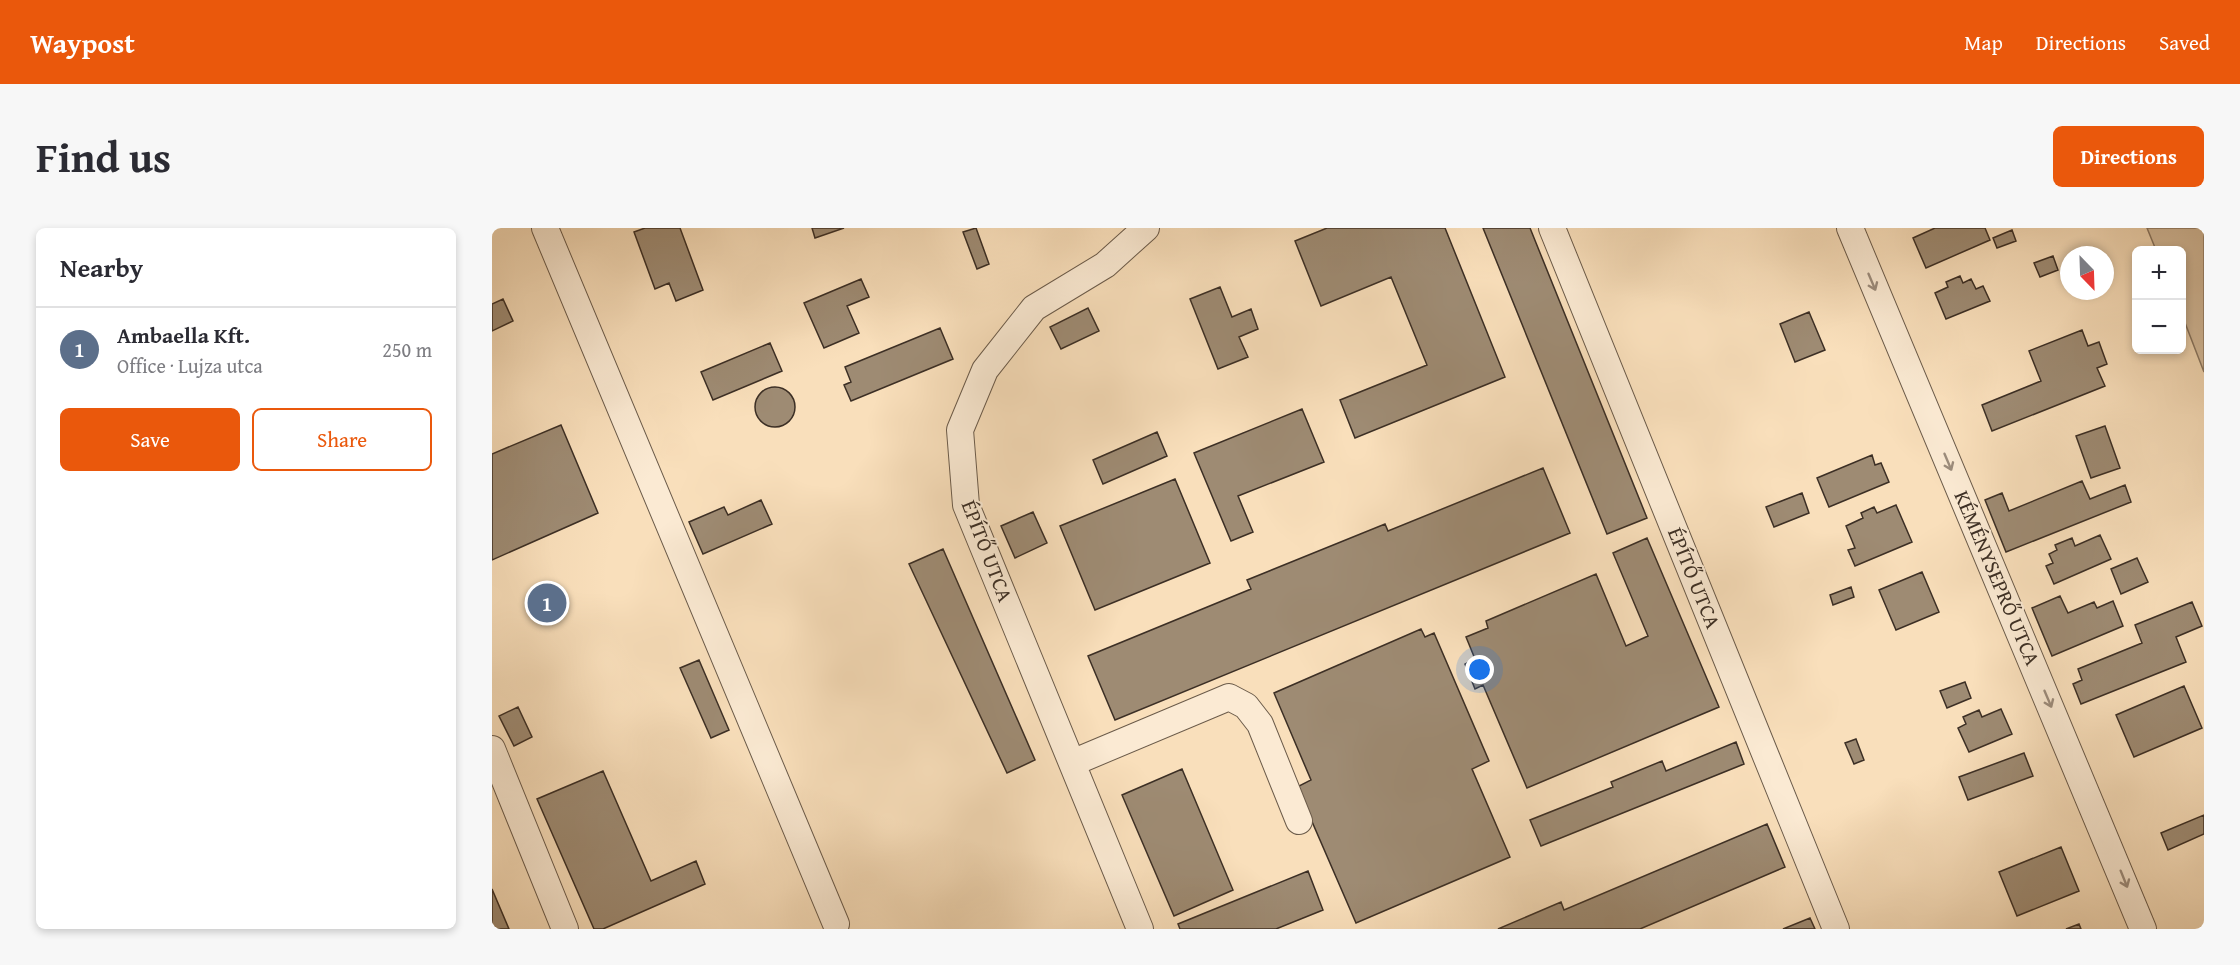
<!DOCTYPE html>
<html lang="en">
<head>
<meta charset="utf-8">
<style>
  body { margin:0; font-family:"Gentium Book Plus",serif; background:#f7f7f7; color:#2b2b33 }
  .controls { position:absolute; right:18px; top:18px; display:grid; overflow:hidden; border-radius:9px; box-shadow:0 3px 9px #0003 }
  .controls button { width:54px; height:54px; display:grid; place-items:center; padding:0; border:0; border-bottom:2px solid #e1e1e2; background:#fff; color:#2b2b33; font:30px sans-serif }
  .compass { position:absolute; left:1568px; top:18px; width:54px; height:54px; border-radius:50%; background:#fff; box-shadow:0 3px 9px #0003; rotate:157deg }
  .you { position:absolute; left:988px; top:442px; width:21px; height:21px; margin:-15px; border:4px solid #fff; border-radius:50%; background:#1a73e8; box-shadow:0 0 0 9px #1a73e833 }
  .badge { display:grid; place-items:center; width:39px; height:39px; border-radius:50%; background:#ea580c; color:#fff; font-size:20px; font-weight:700 }
  .pin { position:absolute; translate:-50% -50%; border:3px solid #fff; box-shadow:0 2px 6px #0006 }
  .list { margin:0; padding:0; list-style:none }
  h2 { display:flex; justify-content:space-between; align-items:center; height:78px; margin:0; padding:0 24px; font-size:26px }
  h2 small { font-size:20px; font-weight:400; color:#7c7c81 }
  .list li { display:grid; grid-template-columns:39px 1fr auto; gap:18px; align-items:center; box-sizing:border-box; height:84px; padding:0 24px; border-top:2px solid #e1e1e2 }
  .list b { display:block; font-size:22px; white-space:nowrap }
  .list p { margin:0; font-size:20px; white-space:nowrap; color:#7c7c81 }
  .list em { font-size:20px; font-style:normal; color:#7c7c81 }
  .actions { display:flex; gap:12px; padding:18px 24px }
  .actions a { flex:1; padding:14px 0; border:2px solid #ea580c; border-radius:9px; text-align:center; font-size:21px; color:#ea580c }
  .actions .main { background:#ea580c; color:#fff }
  .map { position:relative; flex:none; width:1712px; height:701px; overflow:hidden; border-radius:9px }
  header { display:flex; align-items:center; gap:36px; box-sizing:border-box; height:84px; padding:0 30px; background:#ea580c; color:#fff }
  header strong { font-size:28px }
  nav { display:flex; gap:33px; margin-inline-start:auto; font-size:21px }
  .intro { display:flex; align-items:center; justify-content:space-between; box-sizing:border-box; height:144px; padding:0 36px }
  h1 { margin:0; font-size:42px }
  .button { padding:15px 27px; border-radius:9px; background:#ea580c; color:#fff; font-size:21px; font-weight:700 }
  main { display:flex; gap:36px; padding:0 36px }
  aside { flex:1; background:#fff; border-radius:9px; box-shadow:0 3px 9px #0003 }
  .map>svg:first-child { display:block }
  .green { fill:#d9c1a2; stroke:#8a7864; stroke-width:1.5 }
  .building { fill:#9e8b73; stroke:#3c2f25; stroke-width:1.5 }
  .lines { fill:none; stroke-linecap:round; stroke-linejoin:round }
  .minor-casing { stroke:#6b5b4a; stroke-width:28 }
  .minor { stroke:#fbead3; stroke-width:26 }
  .oneway { stroke:#9c8c7c }
  .labels { text-anchor:middle; stroke-width:4.5; stroke-linejoin:round; paint-order:stroke }
  .street-label { font-size:21px; fill:#3c2f25; stroke:#fbead3 }
</style>
</head>
<body>
<header>
<strong>Waypost</strong>
<nav><a>Map</a><a>Directions</a><a>Saved</a></nav>
</header>
<div class="intro"><h1>Find us</h1><a class="button">Directions</a></div>
<main>
<aside>
<h2>Nearby<small></small></h2>
<ul class="list">
<li><span class="badge" style="background:#5c6f8a">1</span><div><b>Ambaella Kft.</b><p>Office · Lujza utca</p></div><em>250 m</em></li>
</ul>
<div class="actions"><a class="main">Save</a><a>Share</a></div>
</aside>
<div class="map">
<svg width="1712" height="701" viewBox="0 0 1712 701">
  <rect width="100%" height="100%" fill="#f9dfbb"/>
  <filter id="stains"><feTurbulence type="fractalNoise" baseFrequency=".00333" numOctaves="4"/><feColorMatrix values="0 0 0 0 .2 0 0 0 0 .09 0 0 0 0 .02 0 0 0 .5 -.17"/></filter>
  <radialGradient id="worn" r=".72"><stop offset=".6" stop-color="#630" stop-opacity="0"/><stop offset="1" stop-color="#630" stop-opacity=".3"/></radialGradient>
  <path class="green" d="M1655 0H1712V144L1690 87V22H1664Z"/>
  <path class="building" d="M153 0H188L211 62 184 73 177 55 163 61 142 4Z
    M320 0H352L323 10Z
    M484 0 497 36 485 41 471 4Z
    M835 0H953L1013 149 863 210 848 172 935 137 899 49 829 78 803 13Z
    M991 0H1038L1155 290 1115 306Z
    M1443 0H1493L1498 12 1434 40 1421 10Z
    M1520 2 1524 13 1505 20 1501 10Z
    M1561 28 1566 42 1548 49 1542 35Z
    M1468 48 1471 55 1479 51 1484 61 1491 58 1498 73 1454 91 1443 65 1456 59 1454 54Z
    M369 51 377 69 355 78 367 105 332 120 312 75Z
    M728 59 740 89 759 81 766 101 747 109 756 129 726 141 698 71Z
    M11 71 21 93 0 103V76Z
    M596 80 607 103 569 121 558 99Z
    M1317 84 1333 122 1303 134 1288 96Z
    M448 100 461 131 359 173 352 157 359 154 353 139Z
    M1590 102 1596 118 1607 114 1615 136 1605 140 1613 158 1500 203 1490 177 1549 153 1537 123Z
    M278 115 290 143 221 172 209 144Z
    M263 179a20 20 0 1 1 40 0a20 20 0 1 1-40 0Z
    M810 181 832 234 746 268 761 304 739 313 702 225Z
    M69 197 106 285 0 332V226Z
    M1613 198 1628 240 1599 250 1584 208Z
    M665 204 675 228 611 256 601 232Z
    M1380 227 1383 237 1389 235 1397 254 1337 279 1325 250Z
    M1051 240 1078 305 623 492 596 428 759 361 755 352 893 296 896 303Z
    M683 251 718 335 603 382 568 298Z
    M1590 253 1598 271 1633 257 1639 274 1514 324 1493 272 1510 265 1517 283Z
    M1310 265 1317 285 1282 299 1274 279Z
    M269 272 280 296 211 326 197 294 232 279 236 287Z
    M1404 277 1420 314 1363 338 1356 322 1363 320 1354 298 1371 290 1369 285 1382 279 1385 285Z
    M541 284 555 315 523 330 509 298Z
    M1608 307 1619 331 1562 356 1554 338 1561 335 1557 326 1565 322 1563 317 1580 310 1583 318Z
    M1155 310 1227 479 1035 560 991 457 983 461 973 436 983 431 974 409 996 400 994 393 1104 346 1134 418 1156 408 1121 325Z
    M451 321 543 532 515 545 417 336Z
    M1645 330 1656 354 1629 366 1619 341Z
    M1430 344 1447 384 1404 402 1387 362Z
    M1359 359 1362 369 1341 377 1338 367Z
    M1568 368 1576 385 1602 374 1605 380 1621 373 1631 398 1560 428 1540 380Z
    M1700 374 1710 398 1684 409 1694 434 1589 476 1581 456 1590 452 1586 441 1650 415 1643 397Z
    M929 401 933 409 942 405 997 533 980 541 1018 629 864 695 805 559 819 552 782 465Z
    M207 432 237 502 219 510 188 440Z
    M1473 454 1479 470 1455 480 1448 463Z
    M1692 458 1710 500 1642 529 1624 487Z
    M26 479 40 509 22 518 7 488Z
    M1509 481 1520 506 1477 524 1466 500 1474 496 1471 489 1487 482 1490 489Z
    M1364 511 1372 532 1362 536 1353 515Z
    M1244 514 1252 536 1049 618 1038 592 1121 559 1119 554 1170 533 1174 543Z
    M1532 525 1541 548 1476 572 1467 549Z
    M690 541 741 662 682 688 630 567Z
    M111 543 159 653 204 633 213 656 111 701H102L45 571Z
    M1712 587V606L1676 622 1669 605Z
    M1275 596 1293 639 1148 701H1006L1069 674 1072 682Z
    M1569 619 1587 663 1525 688 1507 644Z
    M816 643 831 682 784 701H688L686 696Z
    M0 661 17 701H0Z
    M1318 690 1323 701H1291Z
    M1587 696 1589 701H1574Z"/>
  <g class="lines">
    <defs>
      <path id="minor" d="M53 0 344 696
        M1060 0 1344 701
        M1358 0 1651 701
        M0 521 73 701
        M580 535 737 469 754 478 768 496 807 593
        M648 701 474 277 468 202 493 142 542 80 613 37 654 0"/>
    </defs>
    <use href="#minor" class="minor-casing"/>
    <use href="#minor" class="minor"/>
  </g>
  <defs><path id="oneway-shaft" d="M-6 0H5M1.5-3L5.5 0L1.5 3" fill="none" stroke-width="1.6" stroke-linecap="round" stroke-linejoin="round" transform="scale(1.5)"/></defs>
  <g class="oneway">
    <use href="#oneway-shaft" transform="translate(1380 54) rotate(67)"/>
    <use href="#oneway-shaft" transform="translate(1456 234) rotate(67)"/>
    <use href="#oneway-shaft" transform="translate(1556 471) rotate(67)"/>
    <use href="#oneway-shaft" transform="translate(1632 651) rotate(68)"/>
  </g>
  <g class="labels">
    <g class="street-label">
      <text transform="translate(495 323) rotate(69)" y="7">ÉPÍTŐ UTCA</text>
      <text transform="translate(1202 350) rotate(68)" y="7">ÉPÍTŐ UTCA</text>
      <text transform="translate(1505 350) rotate(67)" y="7">KÉMÉNYSEPRŐ UTCA</text>
    </g>
  </g>
  <rect width="100%" height="100%" filter="url(#stains)"/>
  <rect width="100%" height="100%" fill="url(#worn)"/>
</svg>
<div class="controls">
<button>+</button>
<button>−</button>
</div>
<svg class="compass" viewBox="-18 -18 36 36"><path d="M0-13l5 13h-10z" fill="#e53935"/><path d="M0 13l5-13h-10z" fill="#7c7c81"/></svg>
<div class="you"></div>
<div class="pin badge" style="left:55px;top:375px;background:#5c6f8a">1</div>
</div>
</main>
</body>
</html>
